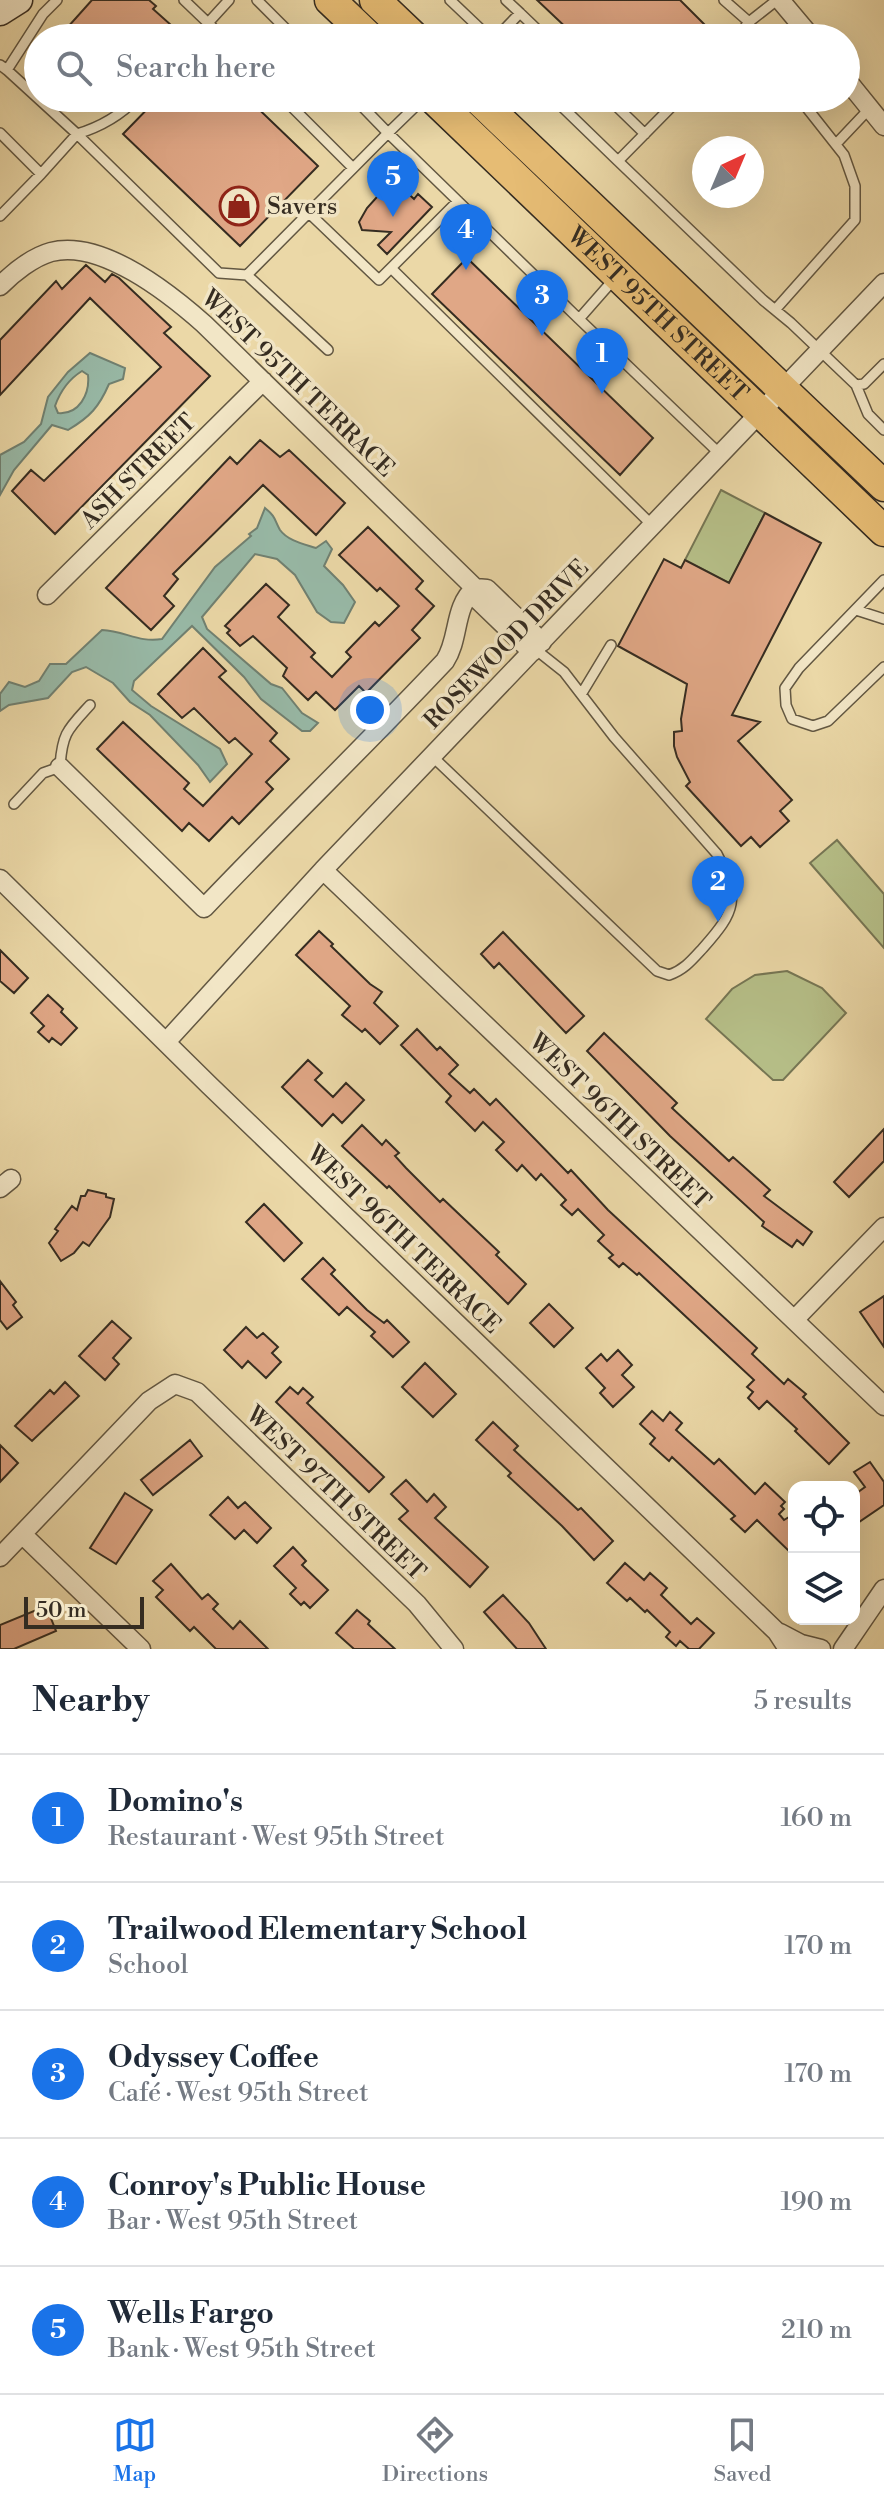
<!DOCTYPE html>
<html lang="en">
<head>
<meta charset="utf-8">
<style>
  body { margin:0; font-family:"Libre Bodoni",serif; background:#f6f6f7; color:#1f2937 }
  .controls { position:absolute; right:24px; bottom:24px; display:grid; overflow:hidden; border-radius:16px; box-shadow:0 8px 32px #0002 }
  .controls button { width:72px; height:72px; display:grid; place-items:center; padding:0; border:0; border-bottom:2px solid #e0e1e3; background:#fff; color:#1f2937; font:40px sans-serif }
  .compass { position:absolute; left:692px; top:136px; width:72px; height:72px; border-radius:50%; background:#fff; box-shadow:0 8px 32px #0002; rotate:44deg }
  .scale { position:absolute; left:24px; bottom:20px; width:120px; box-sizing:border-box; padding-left:8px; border:4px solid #352c21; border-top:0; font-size:22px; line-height:28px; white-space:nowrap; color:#352c21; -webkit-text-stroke:6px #f2e6c6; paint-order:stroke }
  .you { position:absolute; left:370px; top:710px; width:28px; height:28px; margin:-20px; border:6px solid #fff; border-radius:50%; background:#1a73e8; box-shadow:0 0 0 12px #1a73e833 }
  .badge { display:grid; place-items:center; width:52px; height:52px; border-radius:50%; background:#1a73e8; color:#fff; font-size:26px; font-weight:700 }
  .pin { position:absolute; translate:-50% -66px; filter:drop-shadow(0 2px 4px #0008) }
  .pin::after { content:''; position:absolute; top:42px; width:28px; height:24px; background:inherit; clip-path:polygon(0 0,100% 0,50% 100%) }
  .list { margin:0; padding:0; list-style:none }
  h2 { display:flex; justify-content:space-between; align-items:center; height:104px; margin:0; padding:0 32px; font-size:34px }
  h2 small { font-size:26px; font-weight:400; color:#747a83 }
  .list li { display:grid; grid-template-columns:52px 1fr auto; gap:24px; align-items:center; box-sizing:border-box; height:128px; padding:0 32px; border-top:2px solid #e0e1e3 }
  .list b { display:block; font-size:30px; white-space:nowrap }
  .list p { margin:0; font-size:26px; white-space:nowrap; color:#747a83 }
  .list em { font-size:26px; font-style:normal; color:#747a83 }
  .icon { flex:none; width:44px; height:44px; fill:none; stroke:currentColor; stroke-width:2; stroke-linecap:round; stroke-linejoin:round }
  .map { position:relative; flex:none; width:884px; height:1649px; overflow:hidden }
  .search { position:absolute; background:#fff; box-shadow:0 8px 32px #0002; left:24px; right:24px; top:24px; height:88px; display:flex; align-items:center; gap:20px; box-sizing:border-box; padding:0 28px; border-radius:44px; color:#747a83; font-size:30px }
  .sheet { height:744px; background:#fff }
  nav { display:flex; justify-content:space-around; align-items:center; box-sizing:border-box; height:112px; border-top:2px solid #e0e1e3; background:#fff; font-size:22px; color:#747a83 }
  nav a { display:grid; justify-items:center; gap:4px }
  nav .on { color:#1a73e8 }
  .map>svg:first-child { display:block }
  .green { fill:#b6bf88; stroke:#767654; stroke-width:2 }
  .water { fill:#98baa8; stroke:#708172; stroke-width:2; fill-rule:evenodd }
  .building { fill:#e0a786; stroke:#352c21; stroke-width:2 }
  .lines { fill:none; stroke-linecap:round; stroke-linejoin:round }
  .lane-casing { stroke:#625742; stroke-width:12 }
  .street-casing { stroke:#625742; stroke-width:21 }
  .secondary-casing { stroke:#352c21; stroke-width:29 }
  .primary-casing { stroke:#352c21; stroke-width:33 }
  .lane { stroke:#f2e6c6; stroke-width:9 }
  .street { stroke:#f2e6c6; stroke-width:18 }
  .secondary { stroke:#f2e6c6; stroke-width:26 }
  .primary { stroke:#e6bc74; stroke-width:30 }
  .labels { text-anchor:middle; stroke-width:7; stroke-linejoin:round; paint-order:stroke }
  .poi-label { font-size:24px; fill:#352c21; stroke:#f2e6c6; text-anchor:start }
  .street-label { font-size:24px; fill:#352c21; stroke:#f2e6c6 }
</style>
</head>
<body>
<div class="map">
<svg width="884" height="1649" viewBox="0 0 884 1649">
  <rect width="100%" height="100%" fill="#ebd8a7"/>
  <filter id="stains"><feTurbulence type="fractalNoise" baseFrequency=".0025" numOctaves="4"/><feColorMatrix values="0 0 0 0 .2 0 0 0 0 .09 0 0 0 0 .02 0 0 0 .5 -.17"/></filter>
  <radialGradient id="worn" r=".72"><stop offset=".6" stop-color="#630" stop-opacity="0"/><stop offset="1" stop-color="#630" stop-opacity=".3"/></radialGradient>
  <path class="green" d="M721 490 765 513 729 583 685 560Z
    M837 840 884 894V948L810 863Z
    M787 971 822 988 846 1013 783 1080H773L706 1019 732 989 755 975Z"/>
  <path class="water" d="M90 353 125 368 123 379 109 384C99 407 90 417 68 430L52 425 14 470 0 495V455L24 442 41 424 48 397 68 372ZM82 371 88 375C90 394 79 415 58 413L55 406C60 392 69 379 82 371Z
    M265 508C276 517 274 519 280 530 288 541 304 544 316 548L326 541 332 549 324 566 343 585 355 602 344 623 331 622 317 612 295 575 277 559 255 554 202 617 207 629 271 684 282 688 302 713 318 723 310 731H302L261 699 244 677 192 626 134 681 132 690 151 706 220 749 227 764 210 782 198 765 150 715 130 702 113 683 86 667 72 672 48 698 9 705 0 711V694L9 682 25 687 39 681 50 664H66L102 630C125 631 139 643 162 639L215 567 251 536 249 534 257 528Z"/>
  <path class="building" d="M92 0H149L156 6 153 9 171 25 159 38H58Z
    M537 0H680L709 29 700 38H583L576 32 574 35Z
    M158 98H247L318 166 240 246 123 134Z
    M381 180 391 189 397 183 414 199 418 194 432 207 387 254 378 245 391 232 362 230 359 222 367 208 377 197 374 186Z
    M467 258 653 438 620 475 432 294Z
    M86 265 105 282 112 274 119 278 171 327 164 333 210 376 55 534 12 491 31 470 44 481 161 367 90 298 0 395V340L56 281 62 289Z
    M260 440 280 457 289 450 345 503 316 535 263 485 173 574 178 579 164 596 174 606 151 630 106 588 230 457 237 464Z
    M765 513 821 543 732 715 760 722 738 741 792 800 780 811 789 821 760 847 751 837 741 846 686 786 690 782 677 757 674 746V732L682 731 681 719 687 684 618 646 664 559 681 568 685 560 729 583Z
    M368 527 423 581 416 589 434 606 412 630 420 638 366 693 359 686 335 710 316 692 308 700 283 676 287 668 253 636 240 646 227 633 230 630 225 626 266 584 289 605 278 617 315 653 311 657 332 677 351 657 346 652 375 622 379 626 399 606 380 588 377 591 339 555Z
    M203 648 226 671 219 677 277 733 270 741 289 759 266 782 273 789 239 824 232 817 209 841 189 823 182 831 97 749 123 722 189 783 184 789 203 806 252 754 235 738 229 743 194 708 182 718 158 694Z
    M319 931 333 944 331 946 370 984 382 992 374 1003 398 1026 380 1044 365 1029 362 1032 342 1015 350 1006 296 955Z
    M503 932 584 1016 566 1033 499 963 494 968 481 954Z
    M0 950 28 978 14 993 0 981Z
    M48 995 63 1009 61 1012 77 1028 61 1045 52 1038 49 1042 38 1032 44 1026 31 1013Z
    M417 1029 437 1050 440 1047 458 1065 449 1074 470 1093 474 1089 490 1105 496 1099 568 1173 571 1170 608 1210 757 1348 752 1354 784 1384 788 1379 806 1394 803 1397 849 1443 829 1464 795 1431 797 1429 767 1401 759 1409 748 1398 753 1392 747 1387 754 1380 639 1273 637 1275 623 1263 619 1267 609 1258 613 1255 598 1241 604 1235 578 1209 572 1215 561 1205 566 1200 541 1174 536 1180 522 1165 517 1171 496 1150 504 1142 483 1122 475 1131 446 1102 451 1096 401 1045Z
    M604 1033 677 1103 672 1108 729 1161 733 1157 770 1190 764 1196 812 1232 803 1245 797 1240 792 1247 762 1226 764 1222 670 1136 587 1051Z
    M308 1060 322 1073 315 1080 333 1097 346 1083 364 1100 342 1123 333 1114 322 1126 282 1087Z
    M362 1125 382 1145 386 1140 399 1153 395 1156 406 1168 440 1202 443 1199 499 1252 496 1255 526 1284 508 1304 389 1186 387 1188 342 1146Z
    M884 1129V1161L849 1197 834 1182Z
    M88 1190 106 1194V1197L114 1199 110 1217 89 1246 83 1242 74 1253 61 1261 49 1243 58 1231 55 1229 72 1206 77 1210 81 1196H85Z
    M264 1204 302 1243 284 1261 246 1222Z
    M323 1258 335 1270 331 1274 367 1310 384 1323 387 1320 409 1342 393 1357 371 1336 375 1332 347 1307 339 1315 302 1279Z
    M0 1281 16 1302 13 1305 22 1317 7 1329 0 1320Z
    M884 1296V1347L860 1312Z
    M549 1304 573 1328 554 1347 530 1323Z
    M112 1321 131 1338 113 1358 119 1364 105 1380 79 1356Z
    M246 1327 257 1338 263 1333 278 1347 272 1353 281 1362 266 1378 248 1361 242 1368 224 1350Z
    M618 1350 632 1365 622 1375 634 1387 613 1407 600 1393 605 1388 586 1368 601 1354 607 1361Z
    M425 1363 456 1394 433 1417 402 1387Z
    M65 1382 79 1396 32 1441 15 1426 50 1390 54 1394Z
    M290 1387 298 1394 303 1388 313 1397 307 1403 384 1477 369 1492 276 1402Z
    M652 1411 663 1421 670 1412 682 1423 676 1430 714 1464 719 1459 755 1494 765 1483 785 1502 781 1506 784 1509 779 1514 784 1520 794 1514V1556L757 1520 745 1532 731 1519 735 1516 672 1457 669 1461 650 1444 655 1438 640 1424Z
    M493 1422 518 1446 514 1450 578 1510 581 1508 613 1541 594 1560 562 1526 508 1476 511 1473 476 1440Z
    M190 1440 202 1456 153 1495 141 1480Z
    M0 1445 18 1463 0 1482Z
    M870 1462 884 1482V1505L859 1522 854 1515V1495L865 1487 854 1472Z
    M406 1480 427 1502 434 1494 446 1507 435 1518 488 1567 470 1587 399 1519 408 1511 391 1494Z
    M125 1493 152 1510 116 1564 90 1548Z
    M228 1497 238 1508 245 1502 271 1528 257 1543 244 1530 235 1539 210 1515Z
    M293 1547 306 1561 302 1565 328 1590 310 1608 304 1602 301 1605 290 1594 296 1588 274 1566Z
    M625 1563 644 1580 650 1573 667 1588 661 1595 691 1624 697 1618 714 1633 699 1649H689L680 1641 676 1646 666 1637 670 1632 647 1610 645 1612 630 1598 627 1601 607 1583Z
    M171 1564 202 1599 208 1594 218 1604 213 1609 233 1629 240 1621 268 1649H216L194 1627 190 1631 156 1597 163 1590 153 1581Z
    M503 1595 529 1623 546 1649H517L484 1612Z
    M46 1606 56 1631 14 1649H0V1625Z
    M357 1610 370 1621 368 1624 395 1649H354L336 1633Z"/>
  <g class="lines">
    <defs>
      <path id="lane" d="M184 0 208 23 229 0
        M257 0 295 38
        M450 0 490 38
        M506 0 520 13
        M724 0 749 22 737 38
        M194 38 208 23 223 38
        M496 38 520 13 546 38
        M753 38 749 22 777 0
        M0 65 7 70 43 14 57 0
        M7 70 77 134C100 127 120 116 137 98
        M283 98 353 168
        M354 98 388 133 424 98
        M553 98 618 161 680 98
        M608 98 645 134
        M0 133 41 174 77 134 219 273 247 275
        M836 144 870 108
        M618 161 763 300 791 323 856 385 864 384 884 364
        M309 213 379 280 458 201
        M0 216 41 174
        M391 268 653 526
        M775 310 855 220V186L844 155 799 98
        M579 319 721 455
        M328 350 247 275 388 133 579 319 615 278
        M856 385 868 414 884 430
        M884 580 799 668 785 688 786 705 792 719 813 726 828 721 884 667
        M856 610 884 619
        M582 693 611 645
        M432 756 657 971 669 975C684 970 692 960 703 948 736 911 740 899 717 854L614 737 564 672 535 649
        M14 804 43 773 60 767C62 733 68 729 90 705"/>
      <path id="street" d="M780 0 812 38
        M846 79 884 126
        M0 286C13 273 33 257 51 252 101 239 169 293 204 324L475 588 478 600 532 652
        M475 588 487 589 542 642
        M47 595 263 381
        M60 767 204 908C283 825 366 745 445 661 460 638 453 607 475 588
        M323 870 884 1406
        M0 879 209 1085 777 1632 788 1649
        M166 1042 323 870 884 283
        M0 1188 11 1179
        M794 1320 884 1227
        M22 1534 141 1649
        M0 1557 149 1401 175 1384 197 1392 417 1604 454 1649
        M780 1633 801 1644 821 1649
        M843 1649 884 1589"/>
      <path id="secondary" d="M0 12 19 0"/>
      <g id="primary">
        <path d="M330 0 370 38"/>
        <path d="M375 0 415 38"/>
        <path id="s1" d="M433 98 884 531"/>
        <path d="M477 98 884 486"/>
      </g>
    </defs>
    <use href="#lane" class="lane-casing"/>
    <use href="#street" class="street-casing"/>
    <use href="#secondary" class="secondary-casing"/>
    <use href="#primary" class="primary-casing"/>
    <use href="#lane" class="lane"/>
    <use href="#street" class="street"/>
    <use href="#secondary" class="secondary"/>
    <use href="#primary" class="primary"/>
  </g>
  <defs>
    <symbol id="shop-ring" viewBox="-11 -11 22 22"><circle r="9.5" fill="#f2e6c6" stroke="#8f2418" stroke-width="1.5"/><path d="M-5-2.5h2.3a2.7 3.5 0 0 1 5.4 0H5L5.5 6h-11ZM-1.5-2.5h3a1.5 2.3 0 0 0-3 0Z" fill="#8f2418"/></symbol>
  </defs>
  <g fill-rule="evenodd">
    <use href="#shop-ring" x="217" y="184" width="44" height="44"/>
  </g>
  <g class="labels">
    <g class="poi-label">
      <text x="267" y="214">Savers</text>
    </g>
    <g class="street-label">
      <text dy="8" stroke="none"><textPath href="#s1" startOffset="312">WEST 95TH STREET</textPath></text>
      <text transform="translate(298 383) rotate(44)" y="8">WEST 95TH TERRACE</text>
      <text transform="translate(138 471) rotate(-45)" y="8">ASH STREET</text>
      <text transform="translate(506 644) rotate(-46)" y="8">ROSEWOOD DRIVE</text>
      <text transform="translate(620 1121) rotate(44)" y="8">WEST 96TH STREET</text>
      <text transform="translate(404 1239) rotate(44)" y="8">WEST 96TH TERRACE</text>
      <text transform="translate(336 1493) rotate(44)" y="8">WEST 97TH STREET</text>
    </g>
  </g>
  <rect width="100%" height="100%" filter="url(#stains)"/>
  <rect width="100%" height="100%" fill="url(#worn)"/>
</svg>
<div class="controls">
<button><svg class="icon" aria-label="locate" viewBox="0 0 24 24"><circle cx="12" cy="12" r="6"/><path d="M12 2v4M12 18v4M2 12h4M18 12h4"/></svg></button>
<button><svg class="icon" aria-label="layers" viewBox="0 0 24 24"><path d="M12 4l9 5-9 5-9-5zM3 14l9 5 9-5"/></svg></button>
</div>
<svg class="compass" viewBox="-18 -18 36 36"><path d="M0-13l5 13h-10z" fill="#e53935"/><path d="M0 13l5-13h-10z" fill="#747a83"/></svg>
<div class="scale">50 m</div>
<div class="you"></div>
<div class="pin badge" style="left:602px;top:394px">1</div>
<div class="pin badge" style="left:718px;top:922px">2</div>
<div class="pin badge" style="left:542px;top:336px">3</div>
<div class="pin badge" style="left:466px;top:270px">4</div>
<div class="pin badge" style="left:393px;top:217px">5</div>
<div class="search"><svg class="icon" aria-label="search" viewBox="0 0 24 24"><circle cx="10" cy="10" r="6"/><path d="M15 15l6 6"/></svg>Search here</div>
</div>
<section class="sheet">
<h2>Nearby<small>5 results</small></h2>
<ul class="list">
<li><span class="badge">1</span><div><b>Domino's</b><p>Restaurant · West 95th Street</p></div><em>160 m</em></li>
<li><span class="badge">2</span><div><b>Trailwood Elementary School</b><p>School</p></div><em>170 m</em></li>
<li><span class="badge">3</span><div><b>Odyssey Coffee</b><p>Café · West 95th Street</p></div><em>170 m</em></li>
<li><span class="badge">4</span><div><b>Conroy's Public House</b><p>Bar · West 95th Street</p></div><em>190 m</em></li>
<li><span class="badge">5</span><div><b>Wells Fargo</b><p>Bank · West 95th Street</p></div><em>210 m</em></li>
</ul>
</section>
<nav>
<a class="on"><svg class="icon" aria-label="map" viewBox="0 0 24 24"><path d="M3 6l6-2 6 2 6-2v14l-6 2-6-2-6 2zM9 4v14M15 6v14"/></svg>Map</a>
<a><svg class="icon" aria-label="directions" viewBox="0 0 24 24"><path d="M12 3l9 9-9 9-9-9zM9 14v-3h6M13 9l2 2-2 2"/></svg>Directions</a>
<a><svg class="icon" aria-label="saved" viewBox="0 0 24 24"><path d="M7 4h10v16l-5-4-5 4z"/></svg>Saved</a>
</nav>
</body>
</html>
